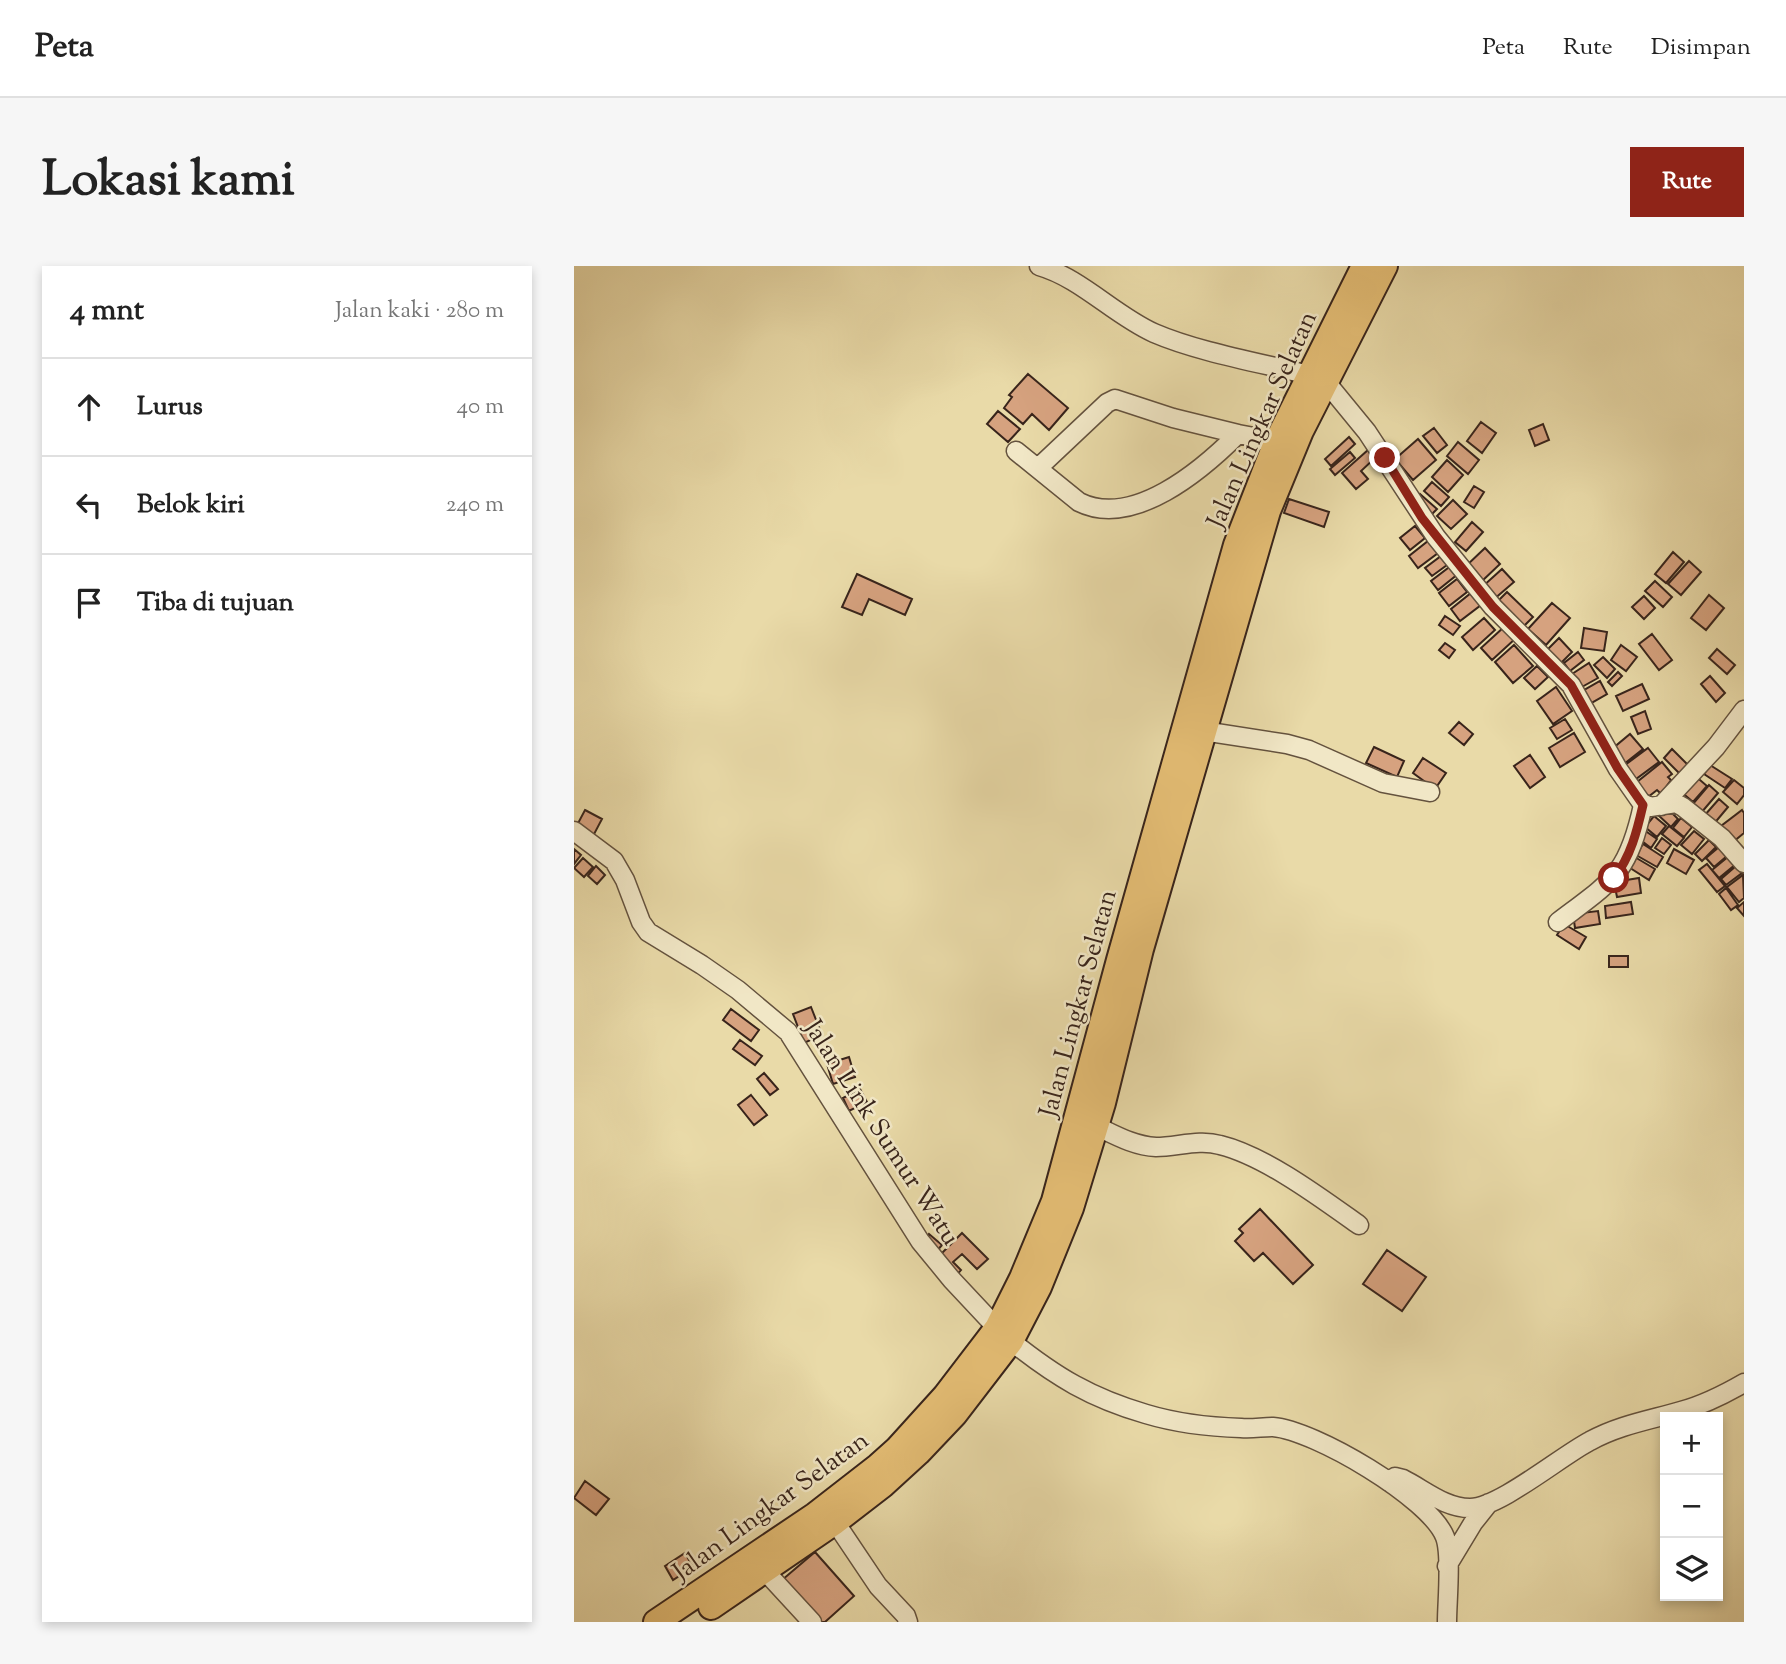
<!DOCTYPE html>
<html lang="id">
<head>
<meta charset="utf-8">
<style>
  body { margin:0; font-family:"Sorts Mill Goudy",serif; background:#f6f6f6; color:#222 }
  .controls { position:absolute; right:21px; bottom:21px; display:grid; overflow:hidden; border-radius:0px; box-shadow:0 4px 10px #0003 }
  .controls button { width:63px; height:63px; display:grid; place-items:center; padding:0; border:0; border-bottom:2px solid #e0e0e0; background:#fff; color:#222; font:35px sans-serif }
  .stop { position:absolute; width:21px; height:21px; margin:-16px; border:5px solid #8f2418; border-radius:50%; background:#fff }
  .stop.end { background:#8f2418; border-color:#fff; box-shadow:0 2px 7px #0008 }
  .list { margin:0; padding:0; list-style:none }
  h2 { display:flex; justify-content:space-between; align-items:center; height:91px; margin:0; padding:0 28px; font-size:30px }
  h2 small { font-size:23px; font-weight:400; color:#767676 }
  .list li { display:grid; grid-template-columns:46px 1fr auto; gap:21px; align-items:center; box-sizing:border-box; height:98px; padding:0 28px; border-top:2px solid #e0e0e0 }
  .list b { display:block; font-size:26px; white-space:nowrap }
  .list em { font-size:23px; font-style:normal; color:#767676 }
  .icon { flex:none; width:38px; height:38px; fill:none; stroke:currentColor; stroke-width:2; stroke-linecap:round; stroke-linejoin:round }
  .map { position:relative; flex:none; width:1170px; height:1356px; overflow:hidden; border-radius:0px }
  header { display:flex; align-items:center; gap:42px; box-sizing:border-box; height:98px; padding:0 35px; background:#fff; border-bottom:2px solid #e0e0e0 }
  header strong { font-size:33px }
  nav { display:flex; gap:38px; margin-inline-start:auto; font-size:24px }
  .intro { display:flex; align-items:center; justify-content:space-between; box-sizing:border-box; height:168px; padding:0 42px }
  h1 { margin:0; font-size:49px }
  .button { padding:18px 32px; border-radius:0px; background:#8f2418; color:#fff; font-size:24px; font-weight:700 }
  main { display:flex; gap:42px; padding:0 42px }
  aside { flex:1; background:#fff; border-radius:0px; box-shadow:0 4px 10px #0003 }
  .map>svg:first-child { display:block }
  .building { fill:#d6a27f; stroke:#38241b; stroke-width:2 }
  .lines { fill:none; stroke-linecap:round; stroke-linejoin:round }
  .minor-casing { stroke:#64523e; stroke-width:21 }
  .highway-casing { stroke:#38241b; stroke-width:28 }
  .minor { stroke:#f1e7c6; stroke-width:18 }
  .highway { stroke:#e4bd74; stroke-width:24 }
  .route { stroke:#8f2418; stroke-width:9 }
  .labels { text-anchor:middle; stroke-width:5; stroke-linejoin:round; paint-order:stroke }
  .street-label { font-size:26px; fill:#38241b; stroke:#f1e7c6 }
</style>
</head>
<body>
<header>
<strong>Peta</strong>
<nav><a>Peta</a><a>Rute</a><a>Disimpan</a></nav>
</header>
<div class="intro"><h1>Lokasi kami</h1><a class="button">Rute</a></div>
<main>
<aside>
<h2>4 mnt<small>Jalan kaki · 280 m</small></h2>
<ul class="list">
<li><svg class="icon" aria-label="ahead" viewBox="0 0 24 24"><path d="M12 20V5M6 11l6-6 6 6"/></svg><div><b>Lurus</b></div><em>40 m</em></li>
<li><svg class="icon" aria-label="left" viewBox="0 0 24 24"><path d="M17 20v-9H6M10 6l-5 5 5 5"/></svg><div><b>Belok kiri</b></div><em>240 m</em></li>
<li><svg class="icon" aria-label="arrive" viewBox="0 0 24 24"><path d="M6 21V4h12l-3 4 3 4H6"/></svg><div><b>Tiba di tujuan</b></div></li>
</ul>
</aside>
<div class="map">
<svg width="1170" height="1356" viewBox="0 0 1170 1356">
  <rect width="100%" height="100%" fill="#e9daa8"/>
  <filter id="stains"><feTurbulence type="fractalNoise" baseFrequency=".00286" numOctaves="4"/><feColorMatrix values="0 0 0 0 .2 0 0 0 0 .09 0 0 0 0 .02 0 0 0 .5 -.17"/></filter>
  <radialGradient id="worn" r=".72"><stop offset=".6" stop-color="#630" stop-opacity="0"/><stop offset="1" stop-color="#630" stop-opacity=".3"/></radialGradient>
  <path class="building" d="M454 108 494 142 475 164 458 148 449 158 430 142 438 131 435 129Z
    M424 145 446 163 434 176 413 158Z
    M907 156 922 167 908 187 893 175Z
    M969 158 975 174 961 180 955 164Z
    M860 162 873 179 863 187 849 170Z
    M775 171 781 178 757 200 751 193Z
    M844 173 862 194 839 214 821 193Z
    M884 176 905 194 894 208 873 190Z
    M794 184 801 192 787 205 794 213 782 223 768 207Z
    M776 186 781 192 761 209 756 203Z
    M873 194 889 209 874 226 858 211Z
    M858 216 875 231 867 240 850 225Z
    M900 220 910 226 900 242 890 236Z
    M846 228 863 243 855 251 839 236Z
    M715 233 755 246 750 261 710 247Z
    M879 234 893 248 877 263 863 250Z
    M898 256 909 266 892 285 881 276Z
    M841 260 851 272 836 284 826 272Z
    M854 275 864 287 844 302 835 290Z
    M911 282 926 298 907 316 892 300Z
    M1099 286 1110 296 1092 317 1081 308Z
    M867 290 873 299 858 310 851 302Z
    M1115 295 1127 306 1107 329 1094 318Z
    M878 299 884 308 864 324 857 315Z
    M928 303 940 316 919 334 908 321Z
    M283 308 338 333 331 349 295 333 288 349 268 341Z
    M883 313 893 326 875 340 865 327Z
    M1081 315 1098 331 1089 341 1071 325Z
    M933 326 959 351 946 364 920 339Z
    M897 327 907 339 886 355 877 343Z
    M1135 329 1150 342 1132 364 1117 352Z
    M1070 330 1081 342 1070 353 1058 341Z
    M978 337 996 352 972 379 954 363Z
    M871 350 886 360 879 369 865 359Z
    M910 352 921 364 899 384 888 371Z
    M930 361 941 373 918 394 907 382Z
    M1010 362 1033 366 1030 385 1007 382Z
    M1078 368 1098 394 1085 404 1065 378Z
    M985 372 998 386 983 401 970 387Z
    M871 377 881 384 875 392 865 384Z
    M940 379 959 400 939 417 921 396Z
    M1047 379 1063 391 1052 405 1037 394Z
    M1143 383 1161 399 1153 408 1135 392Z
    M1004 386 1010 394 996 405 990 397Z
    M1029 391 1041 403 1033 412 1020 399Z
    M1015 397 1024 412 1006 422 998 408Z
    M963 400 974 411 961 423 950 412Z
    M1044 406 1048 410 1038 420 1034 416Z
    M1136 410 1151 427 1142 436 1127 418Z
    M1026 415 1033 428 1012 440 1005 427Z
    M1068 418 1075 433 1049 445 1042 430Z
    M982 421 998 445 979 458 963 435Z
    M1071 445 1077 463 1064 468 1057 451Z
    M991 453 998 464 983 473 976 462Z
    M885 456 899 468 890 479 875 467Z
    M1000 467 1011 486 986 501 975 482Z
    M1056 468 1069 483 1050 498 1038 483Z
    M800 481 830 495 823 511 792 497Z
    M1074 482 1085 496 1062 513 1051 499Z
    M1098 483 1114 499 1106 508 1090 492Z
    M956 489 971 511 956 522 940 500Z
    M849 492 872 507 861 523 839 507Z
    M1088 496 1098 508 1094 511 1097 514 1087 528 1083 524 1074 531 1063 516Z
    M1136 499 1158 513 1151 522 1130 508Z
    M1119 508 1133 520 1119 536 1105 524Z
    M1160 514 1170 522V529L1163 538 1149 526Z
    M1135 519 1144 527 1127 547 1118 539Z
    M1145 533 1154 541 1139 559 1130 550Z
    M1091 540 1104 553 1097 561 1083 548Z
    M11 544 28 553 18 572 1 563Z
    M1168 544 1170 547V567L1159 576 1147 560Z
    M1080 550 1092 560 1083 571 1071 561Z
    M1107 552 1118 561 1110 571 1099 562Z
    M1095 560 1110 572 1103 580 1088 568Z
    M1070 564 1083 573 1077 582 1064 572Z
    M1120 565 1130 573 1118 588 1107 579Z
    M1088 572 1097 579 1090 588 1081 582Z
    M1135 574 1142 581 1128 595 1121 588Z
    M1069 578 1089 591 1083 601 1062 589Z
    M1145 581 1153 590 1140 601 1132 592Z
    M0 583 7 589 0 598Z
    M1100 583 1120 594 1112 608 1093 597Z
    M1059 590 1081 603 1075 614 1053 600Z
    M1155 590 1162 598 1145 612 1138 604Z
    M9 592 19 601 10 611 0 602Z
    M1133 598 1151 620 1143 626 1125 604Z
    M22 600 31 609 23 618 14 610Z
    M1162 600 1168 607 1152 619 1147 613Z
    M1169 609 1170 632 1165 636 1153 621Z
    M1065 612 1067 627 1043 631 1040 616Z
    M1152 622 1164 639 1157 644 1145 628Z
    M1057 636 1059 648 1032 652 1031 640Z
    M1170 636V650L1163 642Z
    M1024 645 1026 658 1001 662 999 648Z
    M990 658 1012 671 1005 683 983 669Z
    M1035 690H1054V701H1035Z
    M237 741 248 769 230 777 219 748Z
    M157 743 185 764 177 775 149 754Z
    M166 774 188 790 181 799 159 783Z
    M275 791 281 811 259 818 253 798Z
    M190 807 204 823 196 829 183 813Z
    M286 823 293 836 275 845 269 832Z
    M177 829 193 849 180 859 164 839Z
    M686 943 739 999 719 1018 689 987 680 995 661 975 669 967 665 963Z
    M388 967 414 993 403 1003 388 988 379 996 387 1004 381 1011 363 992Z
    M355 968 368 979 362 986 350 974Z
    M813 984 852 1011 828 1045 789 1018Z
    M11 1215 35 1233 22 1249 0 1232Z
    M241 1286 280 1330 251 1356H246L208 1314Z
    M111 1287 119 1301 99 1314 91 1300Z"/>
  <g class="lines">
    <defs>
      <path id="minor" d="M465 0C507 12 540 49 580 67 624 86 687 97 735 109
        M752 116 793 166 862 271 919 341 997 419 1044 503 1067 536 1076 541 1102 537 1109 541 1148 572 1170 597
        M442 185 505 236C559 263 628 204 664 168L680 171 701 179
        M464 202 533 137 541 133 599 152 664 168
        M629 465 713 478 735 484 809 517 856 526
        M1087 540 1142 481 1170 444
        M0 565 40 595 51 614 67 656 74 666 128 699 164 724 214 766 346 975 378 1014 423 1062
        M984 656C1038 615 1054 609 1069 539
        M522 860C541 869 560 880 582 881 603 881 625 873 646 879 691 890 747 932 785 959
        M437 1075C482 1111 517 1132 572 1148 602 1157 635 1161 667 1162 678 1163 688 1161 699 1161 740 1164 856 1232 871 1271 878 1289 873 1335 873 1356
        M815 1216 821 1211 829 1213C851 1224 871 1242 896 1242 925 1242 987 1190 1016 1175 1045 1159 1076 1154 1107 1145 1129 1139 1151 1128 1170 1117
        M261 1256 304 1320 332 1350 334 1356
        M873 1300 899 1257 915 1237
        M191 1305 238 1356"/>
      <path id="highway" d="M137 1341 261 1256 309 1219 344 1187 381 1148 437 1075 465 1021 497 942 529 837 567 683 694 245 727 165 811 0
        M82 1356 241 1249 304 1200 323 1183 371 1130 423 1062 448 1012 480 935 545 694 662 279 701 179 790 0"/>
    </defs>
    <use href="#minor" class="minor-casing"/>
    <use href="#highway" class="highway-casing"/>
    <use href="#minor" class="minor"/>
    <use href="#highway" class="highway"/>
  </g>
  <g class="lines">
    <path class="route" d="M811 192 848 252 919 341 997 419 1044 503 1069 539C1063 565 1057 590 1040 612"/>
  </g>
  <g class="labels">
    <g class="street-label">
      <text transform="translate(687 153) rotate(-66)" y="9">Jalan Lingkar Selatan</text>
      <text transform="translate(503 737) rotate(-75)" y="9">Jalan Lingkar Selatan</text>
      <text transform="translate(309 866) rotate(57)" y="9">Jalan Link Sumur Watu</text>
      <text transform="translate(196 1239) rotate(-36)" y="9">Jalan Lingkar Selatan</text>
    </g>
  </g>
  <rect width="100%" height="100%" filter="url(#stains)"/>
  <rect width="100%" height="100%" fill="url(#worn)"/>
</svg>
<div class="controls">
<button>+</button>
<button>−</button>
<button><svg class="icon" aria-label="layers" viewBox="0 0 24 24"><path d="M12 4l9 5-9 5-9-5zM3 14l9 5 9-5"/></svg></button>
</div>
<div class="stop" style="left:1040px;top:612px"></div>
<div class="stop end" style="left:811px;top:192px"></div>
</div>
</main>
</body>
</html>
